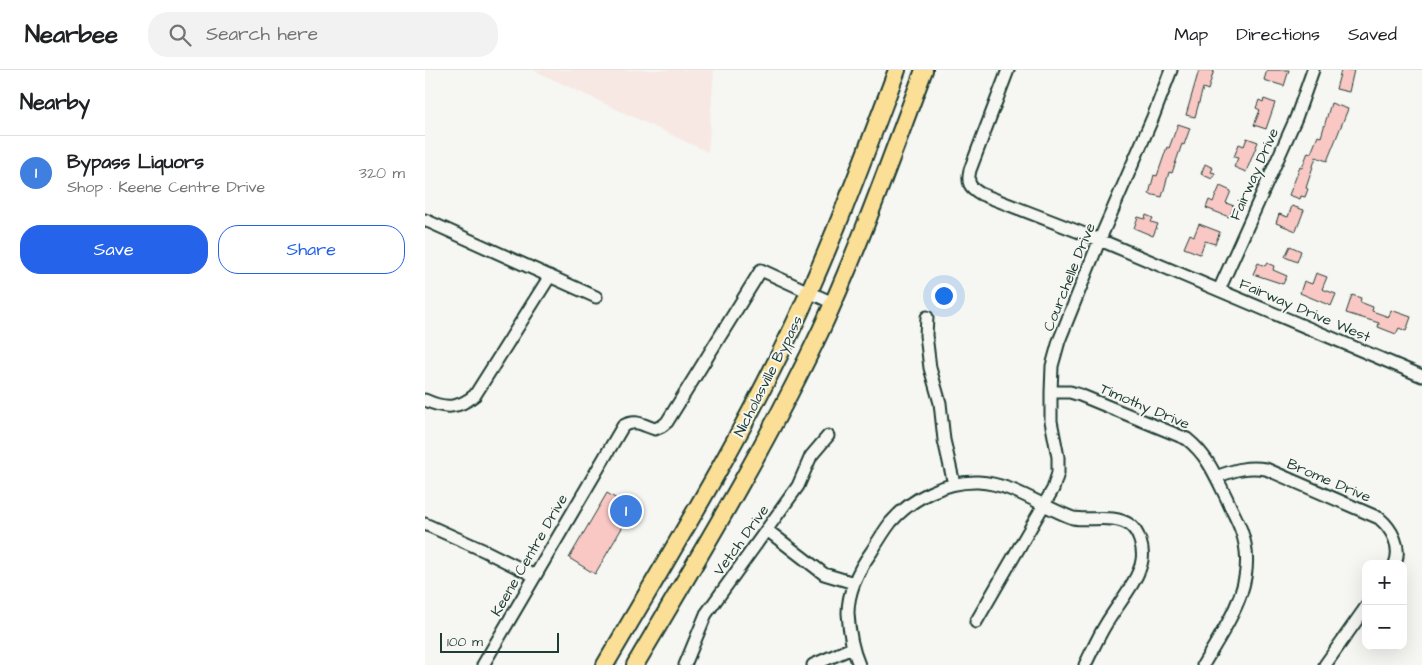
<!DOCTYPE html>
<html lang="en">
<head>
<meta charset="utf-8">
<style>
  body { margin:0; font-family:"Architects Daughter",sans-serif; background:#f2f2f2; color:#202124 }
  .controls { position:absolute; right:15px; bottom:15px; display:grid; overflow:hidden; border-radius:10px; box-shadow:0 5px 20px #0002 }
  .controls button { width:45px; height:45px; display:grid; place-items:center; padding:0; border:0; border-bottom:1px solid #e0e0e0; background:#fff; color:#202124; font:25px sans-serif }
  .scale { position:absolute; left:15px; bottom:12px; width:119px; box-sizing:border-box; padding-left:5px; border:2px solid #1f3d34; border-top:0; font-size:14px; line-height:18px; white-space:nowrap; color:#1f3d34; -webkit-text-stroke:4px #f6f6f2; paint-order:stroke }
  .you { position:absolute; left:518px; top:225px; width:18px; height:18px; margin:-12px; border:4px solid #fff; border-radius:50%; background:#1a73e8; box-shadow:0 0 0 8px #1a73e833 }
  .badge { display:grid; place-items:center; width:32px; height:32px; border-radius:50%; background:#2563eb; color:#fff; font-size:16px; font-weight:700 }
  .pin { position:absolute; translate:-50% -50%; border:2px solid #fff; box-shadow:0 1px 5px #0006 }
  .list { margin:0; padding:0; list-style:none }
  h2 { display:flex; justify-content:space-between; align-items:center; height:65px; margin:0; padding:0 20px; font-size:21px }
  h2 small { font-size:16px; font-weight:400; color:#757577 }
  .list li { display:grid; grid-template-columns:32px 1fr auto; gap:15px; align-items:center; box-sizing:border-box; height:75px; padding:0 20px; border-top:1px solid #e0e0e0 }
  .list b { display:block; font-size:19px; white-space:nowrap }
  .list p { margin:0; font-size:16px; white-space:nowrap; color:#757577 }
  .list em { font-size:16px; font-style:normal; color:#757577 }
  .actions { display:flex; gap:10px; padding:15px 20px }
  .actions a { flex:1; padding:11px 0; border:1px solid #2563eb; border-radius:20px; text-align:center; font-size:18px; color:#2563eb }
  .actions .main { background:#2563eb; color:#fff }
  .icon { flex:none; width:28px; height:28px; fill:none; stroke:currentColor; stroke-width:2; stroke-linecap:round; stroke-linejoin:round }
  .map { position:relative; flex:none; width:997px; height:595px; overflow:hidden }
  header { display:flex; align-items:center; gap:30px; box-sizing:border-box; height:70px; padding:0 25px; background:#fff; border-bottom:1px solid #e0e0e0 }
  header strong { font-size:24px }
  nav { display:flex; gap:28px; margin-inline-start:auto; font-size:18px }
  .search { width:350px; height:45px; background:#f2f2f2; display:flex; align-items:center; gap:12px; box-sizing:border-box; padding:0 18px; border-radius:20px; color:#757577; font-size:19px }
  main { display:flex }
  aside { flex:1; background:#fff }
  .map>svg:first-child { display:block }
  .built { fill:#f7e8e4 }
  .building { fill:#f9c8c4; stroke:#1f3d34 }
  .lines { fill:none; stroke-linecap:round; stroke-linejoin:round }
  .minor-casing { stroke:#1f3d34; stroke-width:15 }
  .highway-casing { stroke:#1f3d34; stroke-width:20 }
  .minor { stroke:#f6f6f2; stroke-width:11 }
  .highway { stroke:#fbdf96; stroke-width:16 }
  .labels { text-anchor:middle; stroke-width:4; stroke-linejoin:round; paint-order:stroke }
  .street-label { font-size:15px; fill:#1f3d34; stroke:#f6f6f2 }
</style>
</head>
<body>
<header>
<strong>Nearbee</strong>
<div class="search"><svg class="icon" aria-label="search" viewBox="0 0 24 24"><circle cx="10" cy="10" r="6"/><path d="M15 15l6 6"/></svg>Search here</div>
<nav><a>Map</a><a>Directions</a><a>Saved</a></nav>
</header>
<main>
<aside>
<h2>Nearby<small></small></h2>
<ul class="list">
<li><span class="badge" style="background:#3f7fe0">1</span><div><b>Bypass Liquors</b><p>Shop · Keene Centre Drive</p></div><em>320 m</em></li>
</ul>
<div class="actions"><a class="main">Save</a><a>Share</a></div>
</aside>
<div class="map">
<svg width="997" height="595" viewBox="0 0 997 595">
  <rect width="100%" height="100%" fill="#f6f6f2"/>
  <filter id="ink" filterUnits="userSpaceOnUse"><feTurbulence type="fractalNoise" baseFrequency=".02" numOctaves="2"/><feDisplacementMap in="SourceGraphic" scale="10" xChannelSelector="R" yChannelSelector="G"/><feConvolveMatrix kernelMatrix="1 2 1 2 8 2 1 2 1" color-interpolation-filters="sRGB"/></filter>
  <g filter="url(#ink)">
    <path class="built" d="M108 0H289L283 82Z"/>
    <path class="building" d="M774 0H789L783 20 778 18 770 47 761 45Z
      M842 0H864L859 16 839 10Z
      M916 0H929L924 22 911 19Z
      M839 29 850 33 841 59 829 55 835 40 831 38 834 30 838 32Z
      M906 33 923 39 902 91 891 87 881 118 883 119 880 127 876 126 875 129 864 125 875 97 877 98 883 82 886 83 893 66 896 67Z
      M753 54 765 58 759 75 757 74 747 103 744 102 737 127 724 124 729 105 732 106 742 77 744 78Z
      M822 68 833 72 821 102 809 97 813 88 809 87 814 74 819 76Z
      M780 94 788 98 786 102 790 103 787 109 776 104Z
      M795 116 806 121 801 133 809 136 804 147 781 138 784 130 788 132Z
      M867 136 879 140 871 161 851 153 854 144 863 147Z
      M721 145 728 148 726 152 733 154 728 166 709 158 713 147 720 149Z
      M774 154 795 162 790 174 780 171 775 184 759 178 765 164 769 166Z
      M865 176 876 181 872 192 860 187Z
      M833 193 840 196 842 193 849 196 848 200 862 206 858 214 828 204Z
      M891 203 902 207 897 219 911 224 906 236 875 223 879 211 887 214Z
      M927 225 936 228 935 232 948 237 947 241 964 247 966 240 986 247 981 261 974 258 971 264 953 257 954 253 921 243Z
      M182 423 208 439 170 504 144 488Z"/>
    <g class="lines">
      <defs>
        <path id="minor" d="M583 0 545 100C542 113 544 117 556 124L675 170 997 306
          M0 150 171 227
          M794 220 871 48 888 0
          M502 247 501 265 505 298 515 333 519 370 529 414
          M626 322H645L655 325 762 369C783 386 790 405 802 429 806 439 812 449 816 460 835 510 802 554 778 595
          M0 330C20 339 33 339 50 325L125 206
          M791 407C809 400 822 396 841 399L954 448C967 459 977 477 970 494
          M0 454 60 481 110 506
          M342 460 399 504 429 513
          M551 552 628 419 633 403V387L626 351V322L627 296 634 271 675 169 728 47 746 0
          M58 595 198 356C211 349 217 355 230 359L237 356 242 352 336 200 408 233
          M260 595 281 544 373 416 386 386 403 366
          M388 595 427 578
          M434 595C427 579 424 561 423 543 423 520 434 499 447 481 453 471 459 461 466 452 487 428 520 411 553 412 589 414 615 436 648 448 666 451 689 444 705 455 714 462 719 479 717 490 715 508 691 537 681 554 673 567 667 581 660 595
          M900 595 941 537"/>
        <path id="highway" d="M180 595C245 484 312 375 367 259 407 175 439 87 472 0
          M210 595C275 485 341 376 396 260 435 176 466 87 499 0"/>
      </defs>
      <use href="#minor" class="minor-casing"/>
      <use href="#highway" class="highway-casing"/>
      <use href="#minor" class="minor"/>
      <use href="#highway" class="highway"/>
    </g>
  </g>
  <g class="labels">
    <g class="street-label">
      <text transform="translate(829 104) rotate(-66)" y="5">Fairway Drive</text>
      <text transform="translate(644 207) rotate(-68)" y="5">Courchelle Drive</text>
      <text transform="translate(880 240) rotate(23)" y="5">Fairway Drive West</text>
      <text transform="translate(343 306) rotate(-63)" y="5">Nicholasville Bypass</text>
      <text transform="translate(720 336) rotate(23)" y="5">Timothy Drive</text>
      <text transform="translate(904 410) rotate(23)" y="5">Brome Drive</text>
      <text transform="translate(316 470) rotate(-54)" y="5">Vetch Drive</text>
      <text transform="translate(104 485) rotate(-60)" y="5">Keene Centre Drive</text>
    </g>
  </g>
</svg>
<div class="controls">
<button>+</button>
<button>−</button>
</div>
<div class="scale">100 m</div>
<div class="you"></div>
<div class="pin badge" style="left:201px;top:441px;background:#3f7fe0">1</div>
</div>
</main>
</body>
</html>
